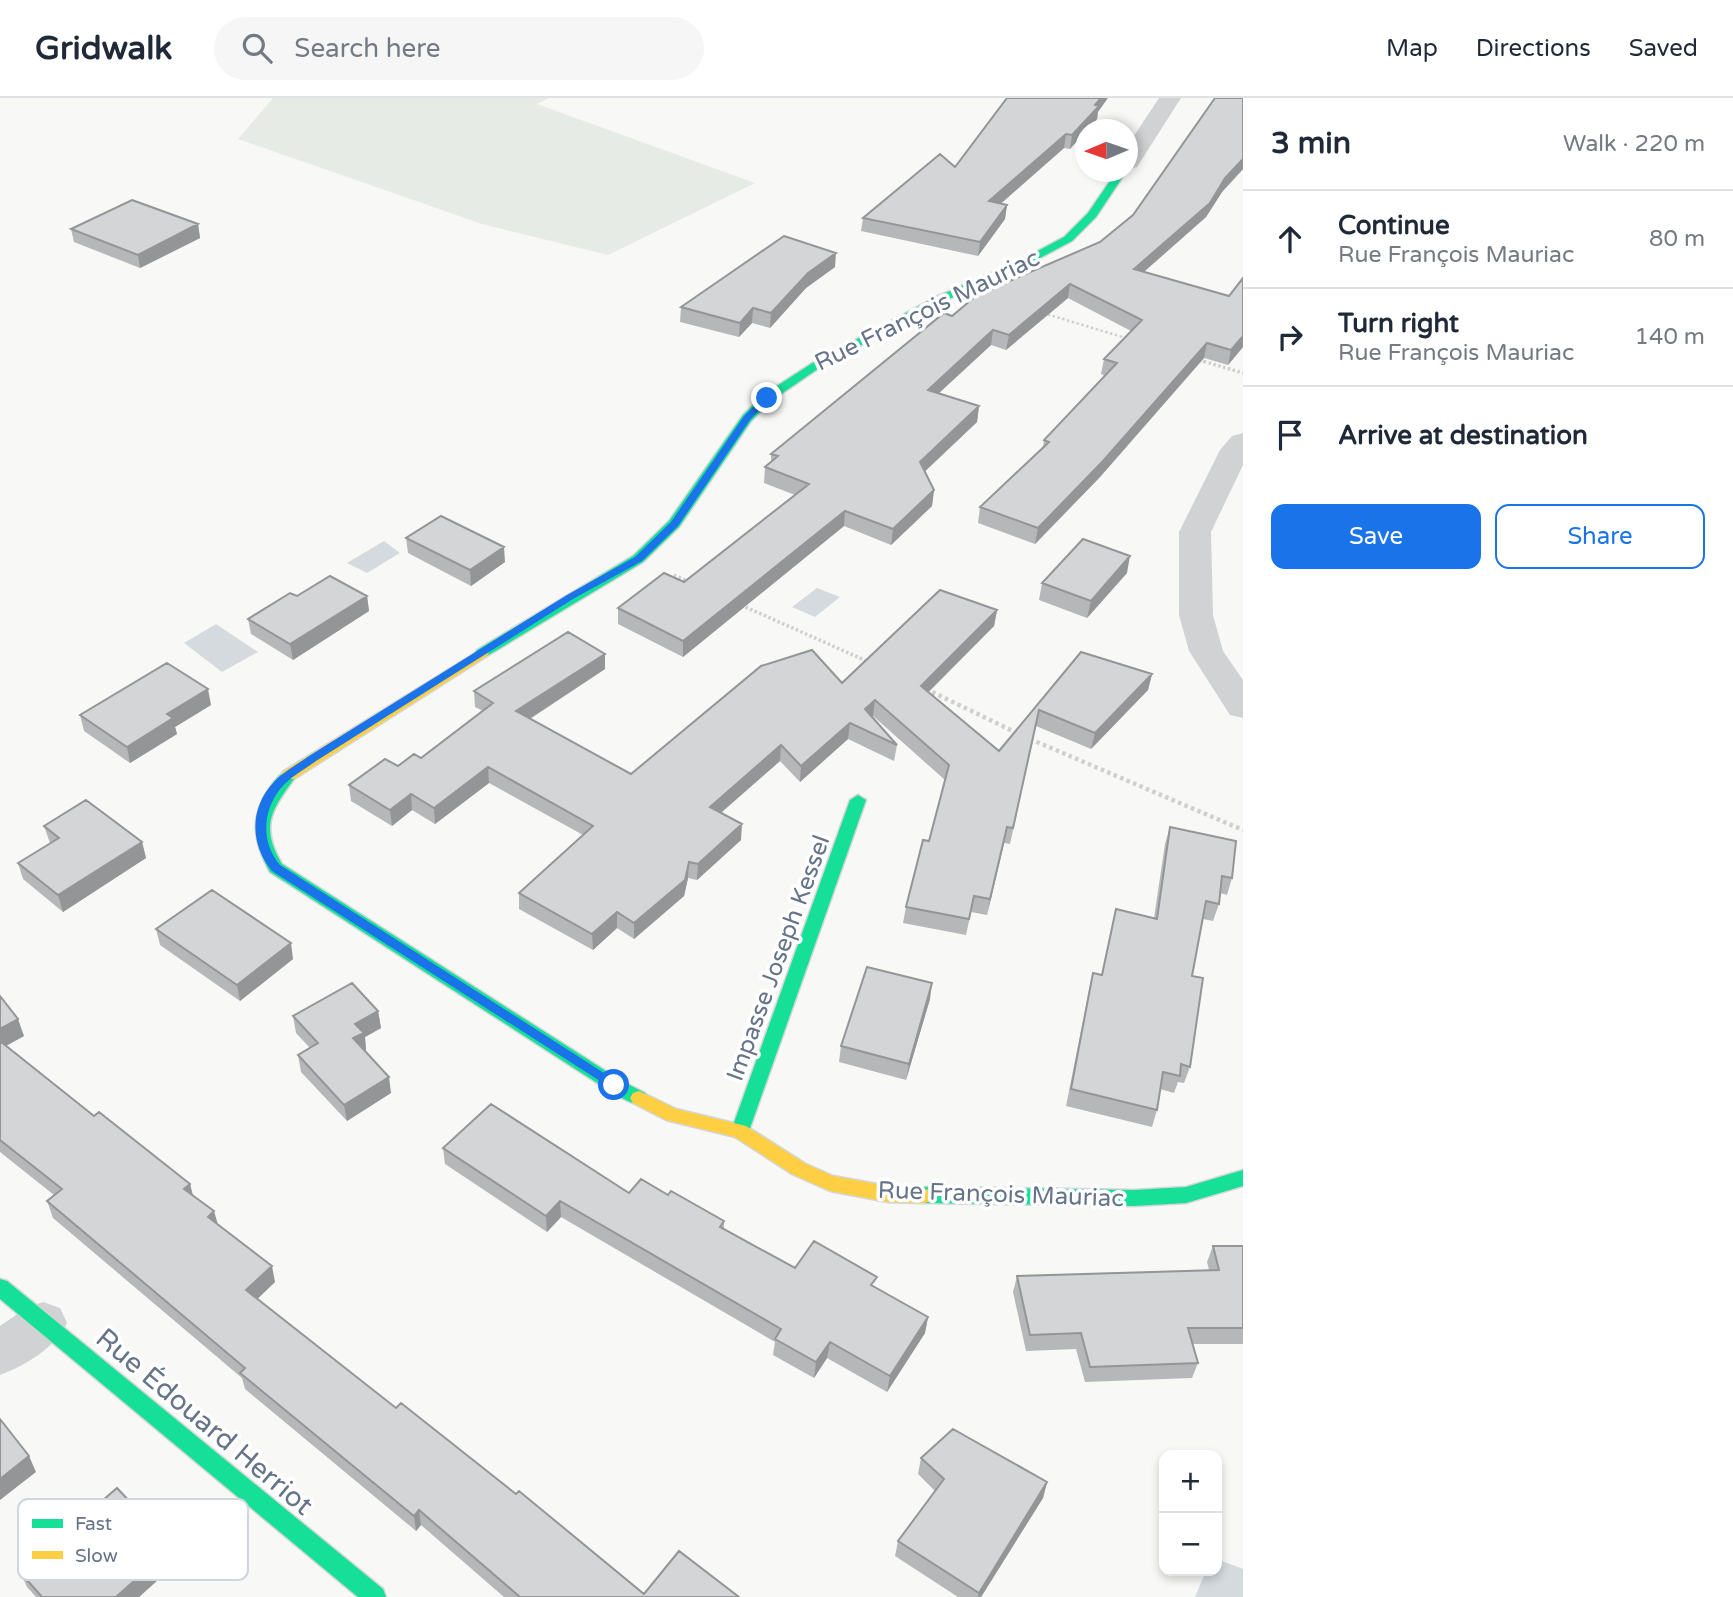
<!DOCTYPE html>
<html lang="en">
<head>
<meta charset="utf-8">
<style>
  body { margin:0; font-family:"Varela Round",sans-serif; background:#f6f6f7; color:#1f2937 }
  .controls { position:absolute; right:21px; bottom:21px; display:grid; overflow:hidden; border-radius:14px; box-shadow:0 4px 10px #0003 }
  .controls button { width:63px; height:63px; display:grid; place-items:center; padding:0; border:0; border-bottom:2px solid #e0e1e3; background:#fff; color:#1f2937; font:35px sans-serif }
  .compass { position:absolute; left:1075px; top:21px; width:63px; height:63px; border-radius:50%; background:#fff; box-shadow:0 4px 10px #0003; rotate:268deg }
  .stop { position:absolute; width:21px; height:21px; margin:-16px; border:5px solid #1a73e8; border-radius:50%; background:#fff }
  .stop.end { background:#1a73e8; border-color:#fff; box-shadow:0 2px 7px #0008 }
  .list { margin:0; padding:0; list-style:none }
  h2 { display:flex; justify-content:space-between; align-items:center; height:91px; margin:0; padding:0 28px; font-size:30px }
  h2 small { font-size:23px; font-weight:400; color:#747a83 }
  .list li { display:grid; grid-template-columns:46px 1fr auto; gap:21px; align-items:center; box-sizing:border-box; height:98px; padding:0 28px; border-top:2px solid #e0e1e3 }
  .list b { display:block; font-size:26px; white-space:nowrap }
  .list p { margin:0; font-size:23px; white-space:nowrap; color:#747a83 }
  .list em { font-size:23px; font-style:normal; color:#747a83 }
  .actions { display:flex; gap:14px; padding:21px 28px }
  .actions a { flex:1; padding:16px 0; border:2px solid #1a73e8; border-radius:14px; text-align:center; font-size:24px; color:#1a73e8 }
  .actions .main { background:#1a73e8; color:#fff }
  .icon { flex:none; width:38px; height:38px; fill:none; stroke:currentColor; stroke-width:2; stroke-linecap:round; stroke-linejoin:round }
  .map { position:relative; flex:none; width:1243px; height:1499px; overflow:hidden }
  header { display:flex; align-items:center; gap:42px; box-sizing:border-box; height:98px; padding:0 35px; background:#fff; border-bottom:2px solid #e0e1e3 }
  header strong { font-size:33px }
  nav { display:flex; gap:38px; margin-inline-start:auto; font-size:24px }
  .search { width:490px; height:63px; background:#f6f6f7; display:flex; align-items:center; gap:18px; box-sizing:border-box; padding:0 24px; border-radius:38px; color:#747a83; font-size:26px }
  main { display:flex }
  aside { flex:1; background:#fff }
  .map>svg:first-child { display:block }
  .green { fill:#e7ebe5 }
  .water { fill:#d4dade }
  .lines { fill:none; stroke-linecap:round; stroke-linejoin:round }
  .fast-casing { stroke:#d4d6d7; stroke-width:3 }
  .slow-casing { stroke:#d4d6d7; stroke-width:3 }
  .path-far2 { stroke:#cfcfd0; stroke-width:2.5; stroke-dasharray:2.5 2.5; stroke-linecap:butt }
  .path-far1 { stroke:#cfcfd0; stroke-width:3.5; stroke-dasharray:2.5 2.5; stroke-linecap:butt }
  .path { stroke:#cfcfd0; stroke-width:4.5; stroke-dasharray:3.5 3.5; stroke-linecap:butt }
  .street { fill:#d1d2d3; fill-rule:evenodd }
  .fast { fill:#16e098; fill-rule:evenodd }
  .slow { fill:#ffcf43; fill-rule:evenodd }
  .wall { fill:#b6b7b9 }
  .shaded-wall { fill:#949596 }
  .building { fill:#d4d5d7; stroke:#949596; stroke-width:2 }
  .route { fill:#1a73e8 }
  .labels { text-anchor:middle; stroke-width:7; stroke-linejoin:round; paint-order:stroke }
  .street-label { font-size:24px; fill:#667489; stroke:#fff }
  .near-street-label { font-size:28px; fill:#667489; stroke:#fff }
  .key { fill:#fff; stroke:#d1d5dc; stroke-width:2 }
  .key-label { font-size:19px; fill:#667489 }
</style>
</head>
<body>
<header>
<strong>Gridwalk</strong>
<div class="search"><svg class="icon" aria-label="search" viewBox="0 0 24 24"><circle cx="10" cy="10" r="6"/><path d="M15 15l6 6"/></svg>Search here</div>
<nav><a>Map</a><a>Directions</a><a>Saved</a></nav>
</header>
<main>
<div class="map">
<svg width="1243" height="1499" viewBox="0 0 1243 1499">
  <rect width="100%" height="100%" fill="#f8f8f7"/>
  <path class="green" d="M273 0H549L537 6 755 85 608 157 482 126 238 41Z"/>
  <path class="water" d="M384 443 400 455 367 475 347 465Z
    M817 490 840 499 815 519 792 509Z
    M216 526 258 554 222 574 184 545Z
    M1217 1461 1243 1471V1499H1195L1206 1473H1217Z"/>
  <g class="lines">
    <defs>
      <path id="fast" d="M1116 74H1126L1096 119 1072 143 1025 168 944 203 822 268 771 303 751 323 679 429 643 464 487 558H477L475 555 477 552 633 458 669 423 743 317 763 297 814 264 936 199 1017 164 1064 139 1088 115Z
        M289 672 297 677C274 709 258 726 282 766L620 982 645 995 648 1000 645 1005C633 1009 619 998 608 992L270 774C254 745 249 719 269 691 274 683 280 675 289 672Z
        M858 697 866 702 749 1033 746 1038 740 1040 734 1038 731 1033 850 702Z
        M1243 1072V1088L1186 1105 1134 1108 925 1105 918 1102 916 1097 918 1092 925 1089 1134 1092 1186 1089Z
        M0 1181 7 1183 383 1491 386 1499H358L0 1201Z"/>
      <path id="slow" d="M482 551 489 555 487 558 294 681H284L281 677 284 673Z
        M639 993 676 1011 746 1028 806 1066 833 1078 888 1088 932 1092 934 1097 932 1102 925 1105 888 1104 830 1093 792 1076 735 1039 666 1022 633 1005 630 1000 633 995Z"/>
    </defs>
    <use href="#fast" class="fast-casing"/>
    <use href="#slow" class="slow-casing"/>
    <path class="path-far2" d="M1043 215 1129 241
      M1198 262 1205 264"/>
    <path class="path-far1" d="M1199 262 1243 275
      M674 477 692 485
      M741 507 871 565"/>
    <path class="path" d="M926 591 1019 636
      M1030 641 1243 732"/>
    <path class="street" d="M1159 0H1181L1137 69 1128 71V47Z
      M1243 335V367L1211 434 1213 517 1223 553 1243 582V620L1230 617 1189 553 1179 517V434L1220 352 1232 338Z
      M43 1204 60 1210 67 1225C55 1250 26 1267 0 1277V1228L26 1210Z"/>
    <use href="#fast" class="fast"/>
    <use href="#slow" class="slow"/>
  </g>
  <path class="wall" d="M1243 0V71L1222 94 1206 119 1144 174 1229 198 1243 180V249L1228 267 1204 260 1100 379 1035 446 978 425 980 409 1043 350 1044 342 1105 278 1101 276 1104 261 1131 233 1068 200 1006 252 991 247 939 295 979 308 977 324 925 373 934 392 932 408 891 447 844 428 683 559 618 526V510L684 484 795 397 764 385 765 369 771 364V356L952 218 1100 144 1133 117Z
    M1098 14 1097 21 1087 32H1086V33L1070 51 1064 50 1000 106 1007 107 1005 121 978 158 861 133 863 120 955 69Z
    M198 126 200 140 140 170 74 144 71 131Z
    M835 169 806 190 770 230 752 225 739 239 680 224 681 209Z
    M406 440 505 464 471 488 408 455Z
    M1127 475 1087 520 1039 502 1042 485Z
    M297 498H367L369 513 293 562 251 536 248 521Z
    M997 512 994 528 929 594 999 653 1081 554 1152 576 1148 592 1091 651 1036 628 1010 746 1004 745 987 817 971 814 966 837 903 825 906 809 929 743 945 682 873 618 872 619 897 647 894 663 848 641 800 684 780 663 721 715 741 742 697 782 688 780 684 798 634 841 617 830 593 852 519 811V795L583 737 489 685 435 726 412 712 392 728 351 703 349 687 421 660 483 613 475 609 474 593 605 571 530 621 631 676 842 585Z
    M211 607 175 629 177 636 130 665 84 633 80 617Z
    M44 728 142 744 146 760 63 814 23 781 18 765 50 745Z
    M1170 729 1232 780 1227 797 1220 795 1219 806 1213 823 1203 821 1192 878 1190 969 1184 985 1178 984 1174 995 1160 991 1157 1012 1152 1029 1066 1008 1089 892 1093 875 1102 877 1116 811 1154 820 1165 746Z
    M156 831 293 861 240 903 160 847Z
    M0 898 24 938 6 948 94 1018 190 1086 193 1097 218 1127 275 1184 257 1201 396 1310 644 1496 739 1499H504L421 1427 416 1433 245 1291 242 1280 53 1120 47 1103 54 1097 0 1054Z
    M930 901 906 982 839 964 841 948Z
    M378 913 381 930 365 939 366 952H365L391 995 347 1023 301 974 298 957 310 950 296 935 293 918Z
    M443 1050 629 1095 668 1097 724 1123V1131L795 1170 875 1189 928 1219 925 1235 887 1294 827 1260 814 1280 773 1257 775 1244 561 1119 547 1134 445 1066Z
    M1213 1148H1243V1246H1192L1198 1265 1192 1280 1085 1284 1076 1251 1026 1253 1013 1194 1017 1178 1209 1172 1207 1164Z
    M921 1360 1047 1384 1043 1400 981 1499H958L895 1458 898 1443 935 1393 918 1376Z
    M149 1424 154 1439 139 1452 153 1466 159 1481 139 1499H36L27 1489 20 1474Z"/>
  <path class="shaded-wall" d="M1101 0H1108L1098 14 1097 21 1087 32H1086V33L1070 51 1072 37Z
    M1066 36 1064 50 988 117 989 103Z
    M1243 61V71L1222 94 1206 119 1131 185 1134 171Z
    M1007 107 1005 121 978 158 980 144Z
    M198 126 200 140 140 170 138 157Z
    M836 155 835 169 806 190 770 230 771 215 808 175Z
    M1070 186 1068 200 1006 252 1009 237Z
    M753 210 752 225 739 239 740 225Z
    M993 232 991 247 926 307 928 292Z
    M1243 238V249L1228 267 1231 252Z
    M1207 245 1204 260 1100 379 1035 446 1038 430Z
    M979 308 977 324 918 380 920 364Z
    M934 392 932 408 891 447 893 431Z
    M845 413 844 428 683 559V543Z
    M504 449 505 464 471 488 470 472Z
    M1130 458 1127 475 1087 520 1091 503Z
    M367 498 369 513 293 562 290 546Z
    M997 512 994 528 919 603 921 588Z
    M605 556V571L517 629 516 613Z
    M1152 576 1148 592 1091 651 1095 635Z
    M208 591 211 607 175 629 177 636 130 665 127 649 167 616Z
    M875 602 873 618 863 627 865 611Z
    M850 625 848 641 800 684 801 668Z
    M781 647 780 663 709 725 710 709Z
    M488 669 489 685 435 726 434 710Z
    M411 696 412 712 392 728 390 712Z
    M742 726 741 742 697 782 698 766Z
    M1007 729 1004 745 987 817 990 801Z
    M142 744 146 760 63 814 58 797Z
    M689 764 688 780 684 798 634 841V825Z
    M617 814V830L593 852 592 836Z
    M291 845 293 861 240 903 237 887Z
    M932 885 930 901 906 982 909 966Z
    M378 913 381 930 365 939 366 952 356 957 353 940 355 926Z
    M18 921 24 938 0 951V931Z
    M389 979 391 995 347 1023 344 1007Z
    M190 1086 194 1103 184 1091Z
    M560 1103 561 1119 547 1134 546 1118Z
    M214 1113 219 1130 208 1119Z
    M272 1168 275 1184 250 1208 246 1192Z
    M928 1219 925 1235 887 1294 890 1278Z
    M830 1244 827 1260 814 1280 816 1264Z
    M29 1358 36 1374 0 1402V1381Z
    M1047 1384 1043 1400 981 1499H978L979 1495Z
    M419 1412 421 1427 416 1433 414 1418Z
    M149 1424 154 1439 134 1457 128 1441Z
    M153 1466 159 1481 139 1499H116Z"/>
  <path class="building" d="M1007 0H1101L1095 7 1099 8 1072 37 1066 36 989 103 1007 107 980 144 863 120 940 56 955 69Z
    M1215 0H1243V61L1225 80 1210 105 1134 171 1229 198 1243 180V238L1231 252 1207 245 1103 363 1038 430 980 409 1049 344 1044 342 1117 265 1104 261 1142 222 1070 186 1009 237 993 232 928 292 979 308 920 364 934 392 893 431 845 413 683 543 618 510 664 475 684 484 809 386 765 369 778 358 771 356 944 215 952 218 977 197 1100 144 1133 117Z
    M132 102 198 126 138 157 71 131Z
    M784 138 836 155 808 175 771 215 753 210 740 225 681 209Z
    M441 418 504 449 470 472 406 440Z
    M1083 441 1130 458 1091 503 1042 485Z
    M330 478 367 498 290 546 248 521 290 495 297 498Z
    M940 492 997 512 921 588 999 653 1081 554 1152 576 1095 635 1039 612 1013 730 1007 729 990 801 974 798 969 821 906 809 923 742 929 743 949 667 875 602 865 611 897 647 850 625 801 668 781 647 710 709 742 726 698 766 689 764 685 782 634 825 617 814 592 836 519 795 593 728 488 669 434 710 411 696 390 712 349 687 385 661 398 668 414 656 421 660 493 605 474 593 568 534 605 556 516 613 631 676 761 568 812 552 842 585Z
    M167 565 208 591 167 616 173 620 127 649 80 617Z
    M86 702 142 744 58 797 18 765 59 740 44 728Z
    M1170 729 1236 743 1232 780 1222 778 1219 806 1206 803 1192 878 1203 880 1190 969 1181 966 1180 978 1163 974 1157 1012 1071 991 1093 875 1102 877 1116 811 1157 821Z
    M212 792 291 845 237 887 156 831Z
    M867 869 932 885 909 966 841 948Z
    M352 885 378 913 355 926 364 935 353 940 389 979 344 1007 298 957 318 945 293 918Z
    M0 898 18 921 0 931Z
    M0 943 94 1018 99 1014 190 1086 184 1091 214 1113 208 1119 272 1168 246 1192 396 1310 401 1305 516 1396 519 1393 644 1496 679 1453 739 1499H520L419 1412 414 1418 240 1275 245 1270 47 1103 62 1091 0 1042Z
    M491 1006 629 1095 641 1081 668 1097 671 1093 724 1123 720 1129 795 1170 814 1143 877 1179 871 1187 928 1219 890 1278 830 1244 816 1264 775 1241 781 1231 560 1103 546 1118 443 1050Z
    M1213 1148H1243V1230H1188L1198 1265 1090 1269 1081 1235 1030 1237 1017 1178 1219 1172Z
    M0 1321 29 1358 0 1381Z
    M953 1331 1047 1384 979 1495 898 1443 944 1381 921 1360Z
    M117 1390 149 1424 128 1441 153 1466 116 1499H42L20 1474Z"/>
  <path class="route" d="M764 298 771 300 750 322 678 428 642 463 573 501 316 663C305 671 289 680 281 690 262 713 261 745 280 767L618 984 620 987 614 992 272 773C250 747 249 710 274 684 283 674 298 666 309 658L567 497 635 459 671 424 744 318Z"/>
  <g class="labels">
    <g class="street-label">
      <text transform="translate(927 212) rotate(-26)" y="8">Rue François Mauriac</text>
      <text transform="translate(778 860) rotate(-70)" y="8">Impasse Joseph Kessel</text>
      <text transform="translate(1001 1096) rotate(2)" y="8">Rue François Mauriac</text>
    </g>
    <g class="near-street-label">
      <text transform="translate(205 1323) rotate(40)" y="10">Rue Édouard Herriot</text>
    </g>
  </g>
  <rect x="18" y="1401" width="230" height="81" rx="10" class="key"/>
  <rect x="32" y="1421" width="31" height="9" fill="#16e098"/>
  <rect x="32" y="1453" width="31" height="8" fill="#ffcf43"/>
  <g class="key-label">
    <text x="75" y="1432">Fast</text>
    <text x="75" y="1464">Slow</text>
  </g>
</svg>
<div class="controls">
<button>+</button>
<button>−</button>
</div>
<svg class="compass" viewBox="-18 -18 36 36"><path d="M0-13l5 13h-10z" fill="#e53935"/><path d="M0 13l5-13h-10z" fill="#747a83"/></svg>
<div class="stop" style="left:614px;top:987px"></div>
<div class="stop end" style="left:767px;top:300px"></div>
</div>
<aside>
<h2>3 min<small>Walk · 220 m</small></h2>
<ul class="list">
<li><svg class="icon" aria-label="ahead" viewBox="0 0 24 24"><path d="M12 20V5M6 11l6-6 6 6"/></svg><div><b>Continue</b><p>Rue François Mauriac</p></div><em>80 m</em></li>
<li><svg class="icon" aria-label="right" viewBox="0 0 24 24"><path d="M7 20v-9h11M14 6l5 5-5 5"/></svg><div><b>Turn right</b><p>Rue François Mauriac</p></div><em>140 m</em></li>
<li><svg class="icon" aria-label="arrive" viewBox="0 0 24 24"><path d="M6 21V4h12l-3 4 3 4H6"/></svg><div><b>Arrive at destination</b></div></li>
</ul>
<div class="actions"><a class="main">Save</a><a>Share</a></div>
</aside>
</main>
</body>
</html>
